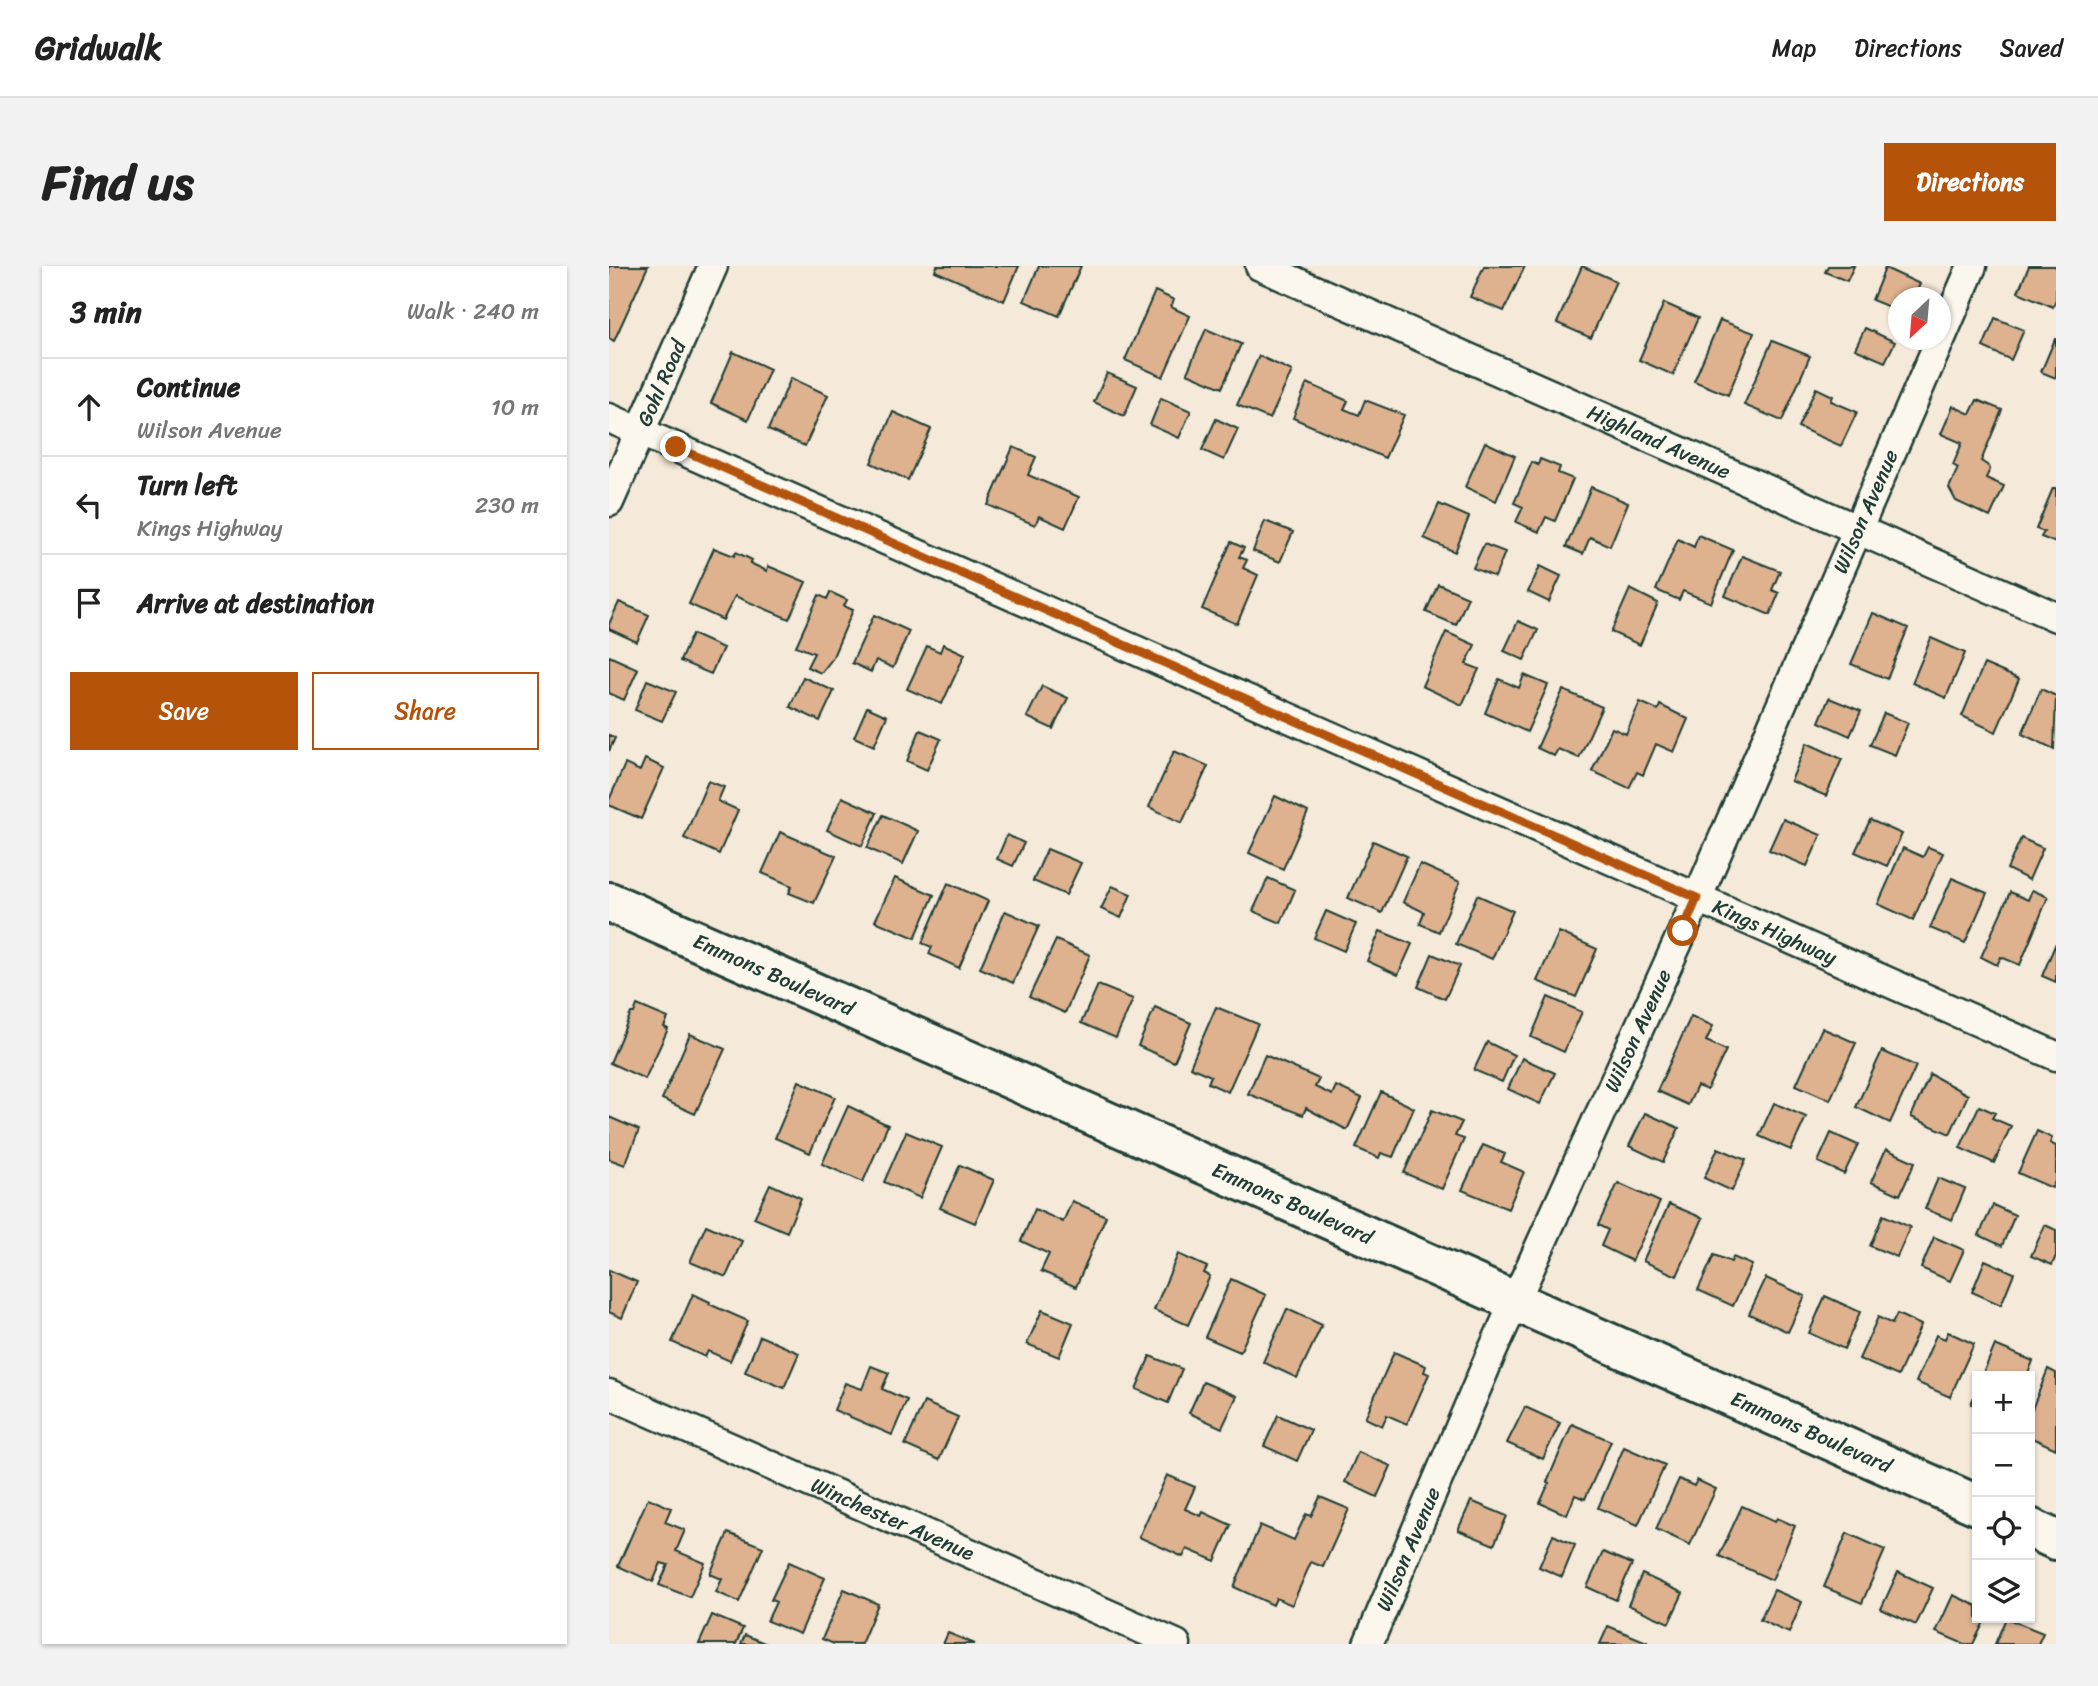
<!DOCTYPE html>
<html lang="en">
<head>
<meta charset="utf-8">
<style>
  body { margin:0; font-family:Sriracha,sans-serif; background:#f2f2f2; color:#222 }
  .controls { position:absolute; right:21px; bottom:21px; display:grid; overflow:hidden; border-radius:0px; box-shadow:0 2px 5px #0004 }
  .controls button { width:63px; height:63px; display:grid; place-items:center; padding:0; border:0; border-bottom:2px solid #e0e0e0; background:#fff; color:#222; font:35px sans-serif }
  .compass { position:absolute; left:1279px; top:21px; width:63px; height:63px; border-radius:50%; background:#fff; box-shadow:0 2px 5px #0004; rotate:206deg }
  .stop { position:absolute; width:21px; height:21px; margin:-16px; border:5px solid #b45309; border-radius:50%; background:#fff }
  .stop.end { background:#b45309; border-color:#fff; box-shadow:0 2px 7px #0008 }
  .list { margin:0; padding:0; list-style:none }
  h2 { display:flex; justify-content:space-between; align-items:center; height:91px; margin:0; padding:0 28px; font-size:30px }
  h2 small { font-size:23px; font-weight:400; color:#767676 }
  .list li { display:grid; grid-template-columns:46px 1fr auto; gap:21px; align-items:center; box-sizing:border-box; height:98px; padding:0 28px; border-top:2px solid #e0e0e0 }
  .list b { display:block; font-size:26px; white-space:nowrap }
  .list p { margin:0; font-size:23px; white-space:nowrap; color:#767676 }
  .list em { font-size:23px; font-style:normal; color:#767676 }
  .actions { display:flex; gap:14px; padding:21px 28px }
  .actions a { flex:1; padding:16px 0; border:2px solid #b45309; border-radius:0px; text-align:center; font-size:24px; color:#b45309 }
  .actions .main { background:#b45309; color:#fff }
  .icon { flex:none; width:38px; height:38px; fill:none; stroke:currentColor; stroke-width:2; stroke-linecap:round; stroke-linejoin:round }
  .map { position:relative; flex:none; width:1447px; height:1378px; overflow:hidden; border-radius:0px }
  header { display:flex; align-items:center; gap:42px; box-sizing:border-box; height:98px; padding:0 35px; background:#fff; border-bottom:2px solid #e0e0e0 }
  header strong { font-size:33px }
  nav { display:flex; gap:38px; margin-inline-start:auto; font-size:24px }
  .intro { display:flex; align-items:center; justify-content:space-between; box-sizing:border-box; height:168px; padding:0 42px }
  h1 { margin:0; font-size:49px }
  .button { padding:18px 32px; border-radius:0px; background:#b45309; color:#fff; font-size:24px; font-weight:700 }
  main { display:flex; gap:42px; padding:0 42px }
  aside { flex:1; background:#fff; border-radius:0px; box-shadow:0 2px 5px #0004 }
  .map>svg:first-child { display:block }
  .building { fill:#deb18f; stroke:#1f3d34; stroke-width:2 }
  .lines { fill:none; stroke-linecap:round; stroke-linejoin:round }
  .street-casing { stroke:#1f3d34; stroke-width:33 }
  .secondary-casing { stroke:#1f3d34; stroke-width:44 }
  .street { stroke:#fbf7ec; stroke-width:28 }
  .secondary { stroke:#fbf7ec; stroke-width:38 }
  .route { stroke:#b45309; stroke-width:9 }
  .labels { text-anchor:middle; stroke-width:5; stroke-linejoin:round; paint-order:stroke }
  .street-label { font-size:21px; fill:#1f3d34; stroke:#fbf7ec }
</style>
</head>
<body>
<header>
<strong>Gridwalk</strong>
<nav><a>Map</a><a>Directions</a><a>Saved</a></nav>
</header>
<div class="intro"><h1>Find us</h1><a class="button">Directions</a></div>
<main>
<aside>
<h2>3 min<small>Walk · 240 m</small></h2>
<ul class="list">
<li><svg class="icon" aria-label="ahead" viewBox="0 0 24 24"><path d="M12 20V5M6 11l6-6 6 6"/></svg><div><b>Continue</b><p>Wilson Avenue</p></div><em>10 m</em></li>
<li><svg class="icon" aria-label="left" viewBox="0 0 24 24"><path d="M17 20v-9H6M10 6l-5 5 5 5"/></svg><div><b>Turn left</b><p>Kings Highway</p></div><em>230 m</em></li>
<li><svg class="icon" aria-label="arrive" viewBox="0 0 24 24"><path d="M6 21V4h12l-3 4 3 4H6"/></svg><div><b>Arrive at destination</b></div></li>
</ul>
<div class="actions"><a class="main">Save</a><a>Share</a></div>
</aside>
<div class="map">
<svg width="1447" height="1378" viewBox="0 0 1447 1378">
  <rect width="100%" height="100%" fill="#f5e9d9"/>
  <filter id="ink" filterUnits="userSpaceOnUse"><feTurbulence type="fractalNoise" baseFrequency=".0143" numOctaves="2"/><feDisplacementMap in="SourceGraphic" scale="14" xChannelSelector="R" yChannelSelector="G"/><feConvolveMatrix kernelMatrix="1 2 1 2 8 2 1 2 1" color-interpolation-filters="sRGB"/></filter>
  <g filter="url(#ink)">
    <path class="building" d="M0 0H39L5 75 0 72Z
      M328 0H410L395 35 326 5Z
      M430 0H472L450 50 415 35Z
      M875 0H916L895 45 861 31Z
      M973 0 1007 15 982 72 948 57Z
      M1219 0H1245L1238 15 1216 6Z
      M1420 0H1447V33L1444 41 1409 26Z
      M1276 2 1311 18 1305 32H1290V45L1263 34Z
      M546 25 565 34 562 41 581 50 554 111 516 94Z
      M1055 37 1089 52 1064 109 1030 94Z
      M1386 52 1415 64 1402 94 1374 81Z
      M1111 54 1145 67 1119 129 1085 115Z
      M1256 62 1286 76 1276 96 1246 83Z
      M597 63 632 78 613 122 578 107Z
      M1446 73H1447V112L1432 106Z
      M1163 75 1201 90 1173 155 1135 139Z
      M124 86 161 103 139 154 102 137Z
      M650 90 683 105 661 153 628 139Z
      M498 107 528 120 515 150 485 136Z
      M182 112 219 129 196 180 159 164Z
      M698 117 739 135 735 143 750 149 756 134 795 149 776 192 684 152Z
      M1207 122 1224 130 1222 135 1248 146 1232 180 1189 161Z
      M552 132 582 145 570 172 541 159Z
      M1368 134 1393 144 1372 195 1378 199 1381 203 1377 212 1395 220 1381 251 1347 235 1340 222 1349 202 1344 199 1353 177 1332 168 1344 140 1361 148Z
      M284 146 322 163 299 214 262 197Z
      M607 153 629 163 615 194 593 184Z
      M876 176 906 190 887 235 856 221Z
      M404 181 427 191 419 209 470 231 456 262 430 250 426 259 379 239Z
      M931 193 951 201 949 207 964 213 946 255 937 251 930 266 907 256 914 241 905 237 923 196 929 199Z
      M982 221 1019 237 1001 280 981 271 974 288 957 281Z
      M1444 222H1447V277L1432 271 1435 266 1427 263Z
      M830 238 860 251 846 286 815 272Z
      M656 255 684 266 671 296 644 285Z
      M1089 269 1124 284 1102 337 1074 325 1070 334 1047 324 1069 273 1085 281Z
      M622 276 635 282 630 291 638 294 634 302 649 309 628 358 593 343Z
      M875 278 896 286 886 311 864 302Z
      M105 282 125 290 127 286 143 294 141 297 158 305 159 300 197 316 180 353 126 330 114 354 80 338Z
      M1133 290 1171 305 1163 324 1170 327 1161 349 1116 330Z
      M931 300 952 310 940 336 919 326Z
      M829 318 859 331 847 359 817 346Z
      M1021 323 1049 337 1031 379 1002 366Z
      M221 326 238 334 235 340 244 344 223 393 212 407 198 401 205 387 187 380 210 329 218 333Z
      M10 336 40 349 28 376 0 363V358Z
      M1264 347 1299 362 1278 413 1242 398Z
      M265 349 300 365 284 402 267 394 262 406 243 397Z
      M909 355 929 364 915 394 895 385Z
      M837 366 866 379 857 398 870 403 853 439 813 420Z
      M83 368 114 382 102 408 71 395Z
      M1322 372 1356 387 1337 432 1303 417Z
      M334 378 356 388 333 438 298 423 318 380 331 386Z
      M0 390 29 403 15 434 0 427Z
      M1375 398 1410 413 1387 466 1353 450Z
      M915 409 939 419 918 466 876 447 890 413 910 422Z
      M194 411 225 425 211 455 181 441Z
      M38 414 67 426 53 455 26 444Z
      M433 420 459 432 444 463 418 451Z
      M1432 423 1447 430 1445 483 1413 468Z
      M954 424 993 441 970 492 949 483 945 490 928 482Z
      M1220 432 1252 445 1241 470 1210 456Z
      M1031 436 1049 444 1051 439 1079 453 1065 486 1047 478 1034 509 1028 506 1020 522 983 505 1003 462 1017 468Z
      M258 441 278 450 265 480 245 471Z
      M1275 447 1299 457 1286 489 1261 479Z
      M311 464 332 473 318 504 298 495Z
      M0 469 6 472 0 485Z
      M1198 477 1233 493 1217 530 1182 515Z
      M565 485 599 500 573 557 540 541Z
      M36 493 55 502 32 553 0 539V534L16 498 31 505Z
      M99 515 115 521 109 535 129 544 110 588 75 572Z
      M666 530 699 546 674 603 640 587Z
      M233 531 268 547 253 580 218 564Z
      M274 549 309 565 294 598 258 582Z
      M1174 553 1212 569 1198 600 1160 584Z
      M1261 554 1293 568 1278 600 1246 586Z
      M171 566 227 590 205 637 180 627 183 620 153 607Z
      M398 569 415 577 404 600 388 593Z
      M1412 572 1434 582 1420 614 1398 603Z
      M764 575 798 590 773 647 739 632Z
      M1319 581 1334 587 1304 654 1269 638 1294 582 1314 591Z
      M438 583 472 597 457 629 424 615Z
      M811 598 851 616 830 666 811 658 815 646 794 636Z
      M286 612 325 629 306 672 266 655Z
      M659 612 686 624 672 657 644 645Z
      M1343 612 1378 627 1356 677 1321 662Z
      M339 617 379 635 350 702 320 688 323 681 313 677Z
      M503 620 522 628 512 652 492 643Z
      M1423 624 1439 631 1411 699 1392 691 1388 699 1372 691 1401 626 1419 634Z
      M868 629 904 645 883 693 847 678Z
      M396 645 430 660 404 717 371 702Z
      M717 645 747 658 735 685 705 672Z
      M771 665 803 678 789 709 758 695Z
      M950 666 988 683 967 731 928 715Z
      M447 674 481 689 456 747 420 731Z
      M1447 677V716L1433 710Z
      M823 688 851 700 836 733 809 721Z
      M489 719 524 733 507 772 472 757Z
      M939 731 973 746 955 786 922 771Z
      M28 739 59 752 55 761 59 763 36 813 1 797 22 747H25Z
      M546 741 582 757 565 796 529 780Z
      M607 741 649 758 619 826 599 817 602 810 581 801Z
      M1082 750 1104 760 1097 775 1117 784 1098 824 1088 820 1079 839 1048 825Z
      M1213 762 1247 777 1221 834 1187 819Z
      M81 768 116 783 86 848 53 833Z
      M878 776 905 789 893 816 865 804Z
      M1273 785 1307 800 1281 857 1247 841Z
      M656 789 710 813 706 821 723 829 727 820 753 832 738 864 697 842 694 849 639 828Z
      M913 792 946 807 931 838 899 823Z
      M1321 808 1359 829 1341 868 1302 851Z
      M190 815 226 831 201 887 166 872Z
      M772 826 805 842 784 891 772 887 770 892 747 882Z
      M1165 837 1197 851 1182 884 1150 870Z
      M239 840 279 859 254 916 213 898Z
      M1370 840 1386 847 1383 852 1402 860 1385 897 1351 882Z
      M823 844 853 856 846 870 855 873 833 923 795 907Z
      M1036 847 1070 862 1054 896 1020 880Z
      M0 851 30 864 16 899 0 893Z
      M1428 865 1443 872 1441 877 1447 880V913L1443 922 1409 907Z
      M297 866 333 881 311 932 275 916Z
      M1222 867 1249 879 1235 908 1209 896Z
      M874 879 896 888 892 896 915 906 899 943 853 924Z
      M1109 882 1137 894 1123 925 1095 912Z
      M1277 883 1306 896 1291 929 1262 916Z
      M351 899 385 914 366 957 331 942Z
      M1329 912 1356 923 1343 954 1316 943Z
      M1009 917 1051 936 1023 995 992 980 999 964 989 959Z
      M161 918 192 932 178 966 145 952Z
      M463 935 497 950 467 1021 432 1005 440 988 412 975 426 943 454 956Z
      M1060 938 1094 952 1068 1010 1034 995Z
      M1384 939 1406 949 1393 980 1370 969Z
      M1274 949 1301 961 1288 991 1261 980Z
      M97 959 133 975 117 1011 81 996Z
      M1436 959 1447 964V990L1443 999 1422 990Z
      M1325 971 1355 984 1341 1015 1312 1002Z
      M569 988 598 1001 595 1007 601 1010 579 1059 545 1044Z
      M1105 989 1122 996 1124 991 1143 999 1124 1040 1089 1024Z
      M1376 994 1405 1007 1392 1039 1363 1026Z
      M0 1004 28 1016 13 1052 0 1046Z
      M1157 1012 1196 1030 1179 1066 1140 1048Z
      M622 1013 657 1029 631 1086 596 1071Z
      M84 1028 101 1036 100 1038 139 1055 121 1095 99 1085 96 1091 63 1076Z
      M1216 1030 1251 1046 1235 1083 1200 1067Z
      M678 1043 713 1059 688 1112 654 1096Z
      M433 1044 464 1057 450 1091 418 1078Z
      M1288 1048 1312 1059 1289 1110 1250 1093 1269 1051 1283 1058Z
      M1339 1066 1365 1078 1341 1131 1307 1116 1327 1069 1336 1073Z
      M151 1070 190 1087 175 1122 136 1106Z
      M1386 1079 1424 1095 1418 1110H1373Z
      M785 1086 817 1100 815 1106 820 1108 798 1158 778 1149 773 1160 756 1152Z
      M541 1090 573 1103 559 1137 527 1123Z
      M262 1100 280 1107 273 1123 298 1134 283 1169 225 1144 236 1117 253 1123Z
      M1439 1103 1447 1107V1183L1421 1171V1148Z
      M594 1116 628 1130 613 1162 580 1147Z
      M1368 1123V1140L1362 1138Z
      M315 1136 349 1151 330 1194 296 1179Z
      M916 1141 951 1157 934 1193 898 1177Z
      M669 1149 702 1164 688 1195 655 1180Z
      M963 1158 1002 1175 976 1233 966 1229 958 1249 931 1237 940 1217 938 1216Z
      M1015 1181 1056 1199 1029 1259 989 1242Z
      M749 1186 782 1200 768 1231 736 1216Z
      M558 1209 586 1221 576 1243 592 1250 594 1246 622 1259 606 1295 578 1283 574 1291 530 1271Z
      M1070 1213 1085 1220 1088 1214 1107 1223 1081 1279 1047 1263Z
      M711 1231 740 1243 714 1301 702 1296 683 1339 667 1332 664 1339 625 1321 651 1259 685 1274 697 1248 702 1250Z
      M39 1232 62 1242 56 1256 76 1264 67 1285 96 1297 81 1331 50 1319 59 1299 52 1297 44 1316 9 1300Z
      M862 1235 898 1250 885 1279 849 1264Z
      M1133 1240 1166 1255 1168 1252 1186 1260 1163 1314 1110 1290Z
      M119 1267 154 1281 130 1336 107 1326 113 1313 101 1308Z
      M1238 1267 1276 1284 1253 1337 1215 1321Z
      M944 1269 966 1279 953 1311 930 1301Z
      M994 1286 1023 1298 1007 1334 978 1321Z
      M180 1296 216 1312 191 1368 158 1355 167 1336 162 1334Z
      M1289 1306 1324 1322 1307 1359 1272 1343Z
      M1033 1308 1074 1327 1060 1357 1019 1339Z
      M235 1323 269 1338 252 1378H225L213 1373Z
      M1165 1324 1193 1336 1180 1367 1151 1354Z
      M1344 1329 1368 1340V1352H1377L1364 1378H1355L1327 1366Z
      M103 1349 134 1362 127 1378H90Z
      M1397 1352 1434 1367 1429 1378H1386Z
      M999 1360 1038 1376 1037 1378H991Z
      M339 1367 366 1378H334Z
      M136 1369 158 1378H132Z"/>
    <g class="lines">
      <defs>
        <g id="street">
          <path id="s1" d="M651 0 1447 351"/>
          <path d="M1332 72 1363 0"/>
          <path id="s2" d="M0 152 1447 790"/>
          <path id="s3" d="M0 236 104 0"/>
          <path id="s4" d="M0 1128 567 1378"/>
          <path id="s5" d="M759 1378 882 1088 1074 665 1331 74"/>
        </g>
        <g id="secondary">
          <path id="s6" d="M0 636 1368 1239"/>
          <path d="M1421 1262 1447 1274"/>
        </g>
      </defs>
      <use href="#street" class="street-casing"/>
      <use href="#secondary" class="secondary-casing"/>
      <use href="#street" class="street"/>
      <use href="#secondary" class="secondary"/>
    </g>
  </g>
  <g class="lines" filter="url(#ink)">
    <path class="route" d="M67 181 1088 632 1074 665"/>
  </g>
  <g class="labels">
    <g class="street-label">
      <text dy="7" stroke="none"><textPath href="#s3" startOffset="130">Gohl Road</textPath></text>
      <text dy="7" stroke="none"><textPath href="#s1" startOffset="436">Highland Avenue</textPath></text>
      <text dy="7" stroke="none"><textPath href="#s5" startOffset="1237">Wilson Avenue</textPath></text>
      <text dy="7" stroke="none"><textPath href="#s2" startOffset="1274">Kings Highway</textPath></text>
      <text dy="7" stroke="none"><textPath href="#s6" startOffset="180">Emmons Boulevard</textPath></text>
      <text dy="7" stroke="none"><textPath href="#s5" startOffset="670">Wilson Avenue</textPath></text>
      <text dy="7" stroke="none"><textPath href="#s6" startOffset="747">Emmons Boulevard</textPath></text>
      <text dy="7" stroke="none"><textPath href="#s6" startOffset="1314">Emmons Boulevard</textPath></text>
      <text dy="7" stroke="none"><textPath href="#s4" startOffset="310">Winchester Avenue</textPath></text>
      <text dy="7" stroke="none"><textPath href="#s5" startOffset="103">Wilson Avenue</textPath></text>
    </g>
  </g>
</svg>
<div class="controls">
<button>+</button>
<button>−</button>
<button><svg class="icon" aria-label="locate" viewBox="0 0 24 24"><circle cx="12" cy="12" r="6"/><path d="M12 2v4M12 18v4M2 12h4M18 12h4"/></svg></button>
<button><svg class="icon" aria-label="layers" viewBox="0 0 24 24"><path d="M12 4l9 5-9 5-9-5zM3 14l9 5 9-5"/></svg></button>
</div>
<svg class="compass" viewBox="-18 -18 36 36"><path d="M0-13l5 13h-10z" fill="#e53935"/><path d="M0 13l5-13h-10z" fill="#767676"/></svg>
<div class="stop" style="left:1074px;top:665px"></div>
<div class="stop end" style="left:67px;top:181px"></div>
</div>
</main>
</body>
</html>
